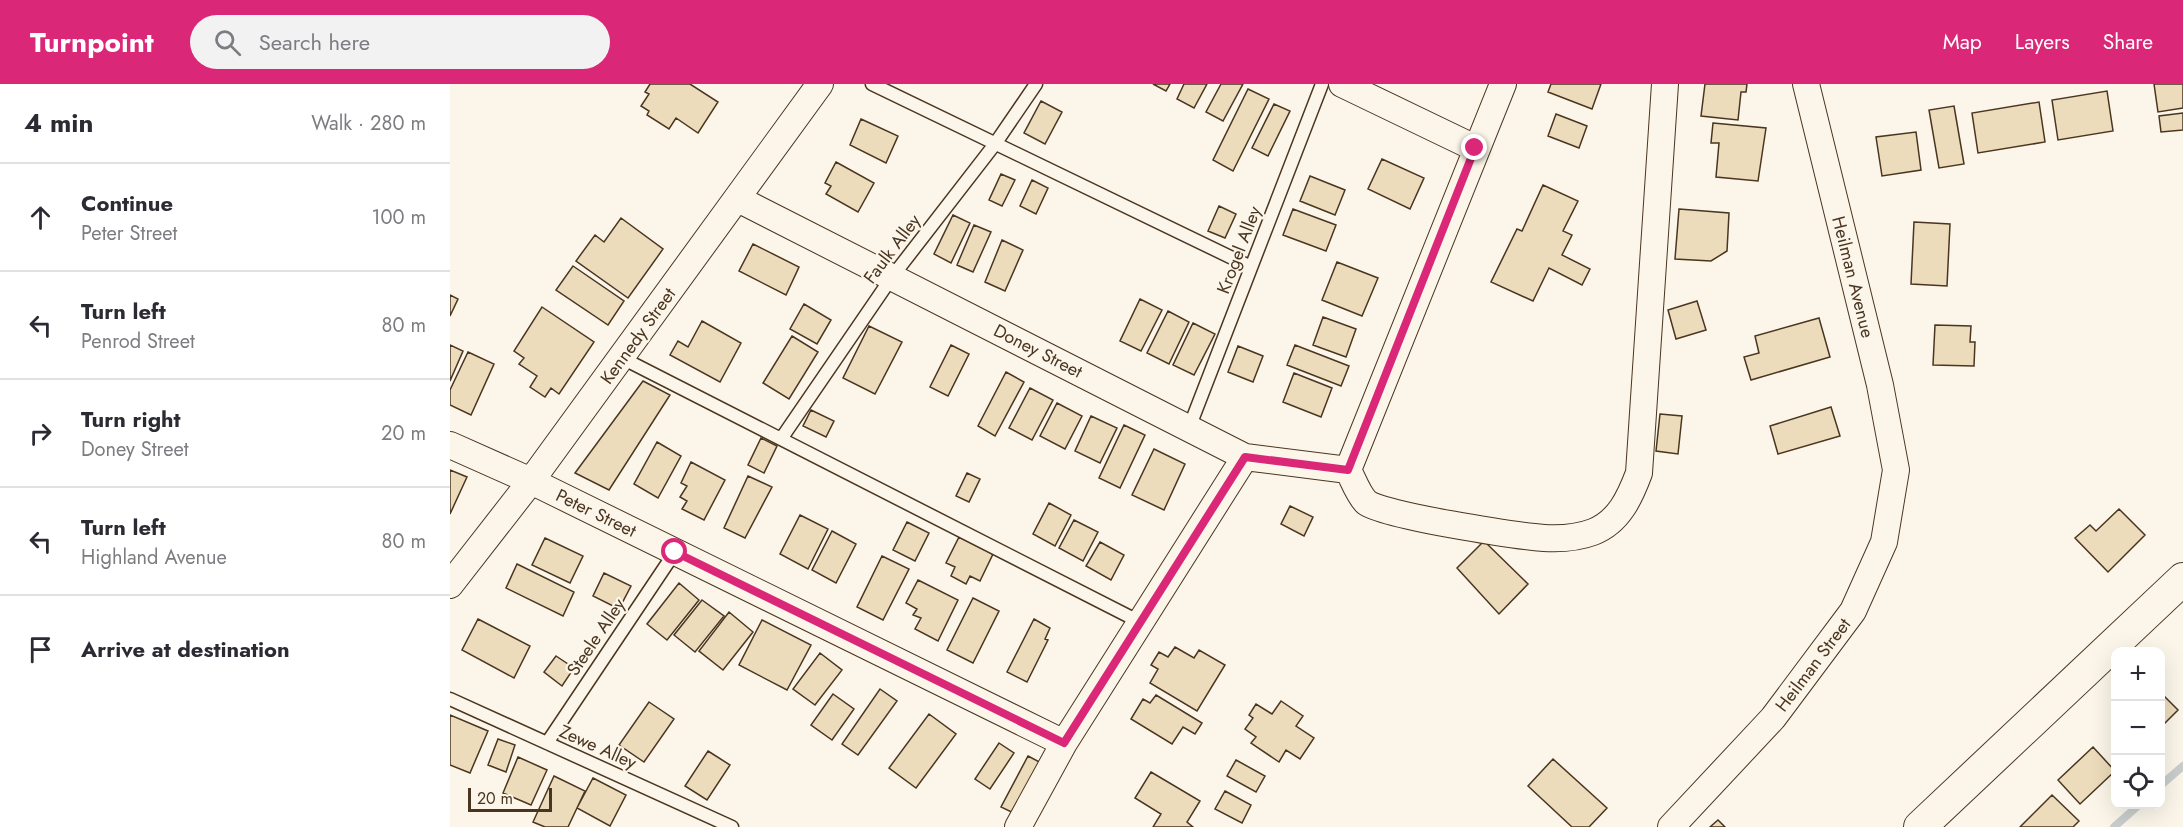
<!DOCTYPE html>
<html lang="en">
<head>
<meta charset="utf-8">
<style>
  body { margin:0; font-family:Jost,sans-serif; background:#f2f2f3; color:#2b2b33 }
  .controls { position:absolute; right:18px; bottom:18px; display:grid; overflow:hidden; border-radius:12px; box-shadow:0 6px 24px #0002 }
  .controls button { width:54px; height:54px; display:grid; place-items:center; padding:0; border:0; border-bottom:2px solid #e1e1e2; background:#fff; color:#2b2b33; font:30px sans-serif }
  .scale { position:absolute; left:18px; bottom:15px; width:84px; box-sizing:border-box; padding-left:6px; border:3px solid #4a3520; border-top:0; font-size:16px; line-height:21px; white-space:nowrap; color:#4a3520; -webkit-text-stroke:4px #fbf6e9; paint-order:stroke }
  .stop { position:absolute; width:18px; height:18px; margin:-14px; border:4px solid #db2777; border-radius:50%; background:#fff }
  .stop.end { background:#db2777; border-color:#fff; box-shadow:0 2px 6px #0008 }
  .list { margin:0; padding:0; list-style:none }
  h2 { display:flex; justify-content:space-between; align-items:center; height:78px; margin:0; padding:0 24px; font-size:26px }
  h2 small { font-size:20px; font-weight:400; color:#7c7c81 }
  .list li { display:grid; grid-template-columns:39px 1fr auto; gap:18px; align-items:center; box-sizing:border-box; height:108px; padding:0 24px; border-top:2px solid #e1e1e2 }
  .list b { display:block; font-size:22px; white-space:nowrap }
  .list p { margin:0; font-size:20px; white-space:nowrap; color:#7c7c81 }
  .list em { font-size:20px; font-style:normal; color:#7c7c81 }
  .icon { flex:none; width:33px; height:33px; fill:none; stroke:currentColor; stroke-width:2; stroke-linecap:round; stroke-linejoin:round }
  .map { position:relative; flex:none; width:1733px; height:743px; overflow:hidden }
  header { display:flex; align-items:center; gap:36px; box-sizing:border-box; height:84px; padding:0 30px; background:#db2777; color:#fff }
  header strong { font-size:28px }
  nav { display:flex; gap:33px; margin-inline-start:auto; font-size:21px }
  .search { width:420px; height:54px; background:#f2f2f3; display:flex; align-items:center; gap:15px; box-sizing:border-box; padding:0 21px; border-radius:33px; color:#7c7c81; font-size:22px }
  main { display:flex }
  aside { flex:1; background:#fff }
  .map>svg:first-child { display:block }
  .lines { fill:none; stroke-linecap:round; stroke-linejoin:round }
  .stream { stroke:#c9cecd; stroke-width:8 }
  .building { fill:#ecdcbc; stroke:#4a3520; stroke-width:1.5 }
  .service-casing { stroke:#4a3520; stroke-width:15 }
  .minor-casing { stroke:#4a3520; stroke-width:28 }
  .tertiary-casing { stroke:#4a3520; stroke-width:34 }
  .service { stroke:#fbf6e9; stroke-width:12 }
  .minor { stroke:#fbf6e9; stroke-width:26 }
  .tertiary { stroke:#fbf6e9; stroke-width:32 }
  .route { stroke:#db2777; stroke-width:8 }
  .labels { text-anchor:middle; stroke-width:4.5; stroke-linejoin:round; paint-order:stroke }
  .street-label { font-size:18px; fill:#4a3520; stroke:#fbf6e9 }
</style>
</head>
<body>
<header>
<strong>Turnpoint</strong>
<div class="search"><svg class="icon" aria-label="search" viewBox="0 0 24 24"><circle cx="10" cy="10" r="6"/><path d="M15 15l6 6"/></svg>Search here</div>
<nav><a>Map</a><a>Layers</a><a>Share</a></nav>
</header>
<main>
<aside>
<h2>4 min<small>Walk · 280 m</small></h2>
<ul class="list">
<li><svg class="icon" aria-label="ahead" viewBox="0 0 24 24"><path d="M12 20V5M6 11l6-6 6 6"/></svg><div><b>Continue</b><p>Peter Street</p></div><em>100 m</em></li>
<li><svg class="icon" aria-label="left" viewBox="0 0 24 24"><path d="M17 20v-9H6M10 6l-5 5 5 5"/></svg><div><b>Turn left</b><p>Penrod Street</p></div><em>80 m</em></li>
<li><svg class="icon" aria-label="right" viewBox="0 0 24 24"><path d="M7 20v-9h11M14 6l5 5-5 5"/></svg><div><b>Turn right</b><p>Doney Street</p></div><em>20 m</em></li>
<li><svg class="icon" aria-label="left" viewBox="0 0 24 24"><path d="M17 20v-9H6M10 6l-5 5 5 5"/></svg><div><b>Turn left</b><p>Highland Avenue</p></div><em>80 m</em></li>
<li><svg class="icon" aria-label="arrive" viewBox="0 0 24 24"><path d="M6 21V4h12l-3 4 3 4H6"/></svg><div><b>Arrive at destination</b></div></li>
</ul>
</aside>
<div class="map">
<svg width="1733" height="743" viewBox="0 0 1733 743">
  <rect width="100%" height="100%" fill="#fbf6e9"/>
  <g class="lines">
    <path class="stream" d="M1710 702 1733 682
      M1664 743 1690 720"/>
  </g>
  <path class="building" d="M200 0H240L268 18 248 49 226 34 219 45 197 31 199 27 191 22 199 10 195 8Z
    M703 0H720L716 7Z
    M734 0H757L744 24 727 15Z
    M771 0H793L773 37 756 28Z
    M1101 0H1151L1142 25 1098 8Z
    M1255 0H1297L1296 8H1291L1288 36 1251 32Z
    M1704 0H1733V24L1708 28Z
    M798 5 819 15 783 87 763 76Z
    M1657 7 1663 47 1608 56 1602 16Z
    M591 17 612 28 595 60 574 49Z
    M1589 18 1595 58 1528 69 1522 29Z
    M824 20 840 27 818 72 802 64Z
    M1504 22 1514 80 1489 84 1479 26Z
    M1733 29V46L1711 48 1709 32Z
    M1106 30 1137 42 1129 64 1098 52Z
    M411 35 448 52 436 79 400 61Z
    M1263 39 1316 44 1308 97 1266 93 1269 59H1261Z
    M1466 48 1471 86 1432 92 1426 53Z
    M932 75 974 94 960 125 918 105Z
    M386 78 424 99 408 128 376 110 381 102 375 99Z
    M551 90 565 96 552 122 539 116Z
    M860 92 895 106 885 131 850 117Z
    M582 96 598 104 586 130 570 122Z
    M1093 101 1128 117 1113 147 1122 151 1112 171 1140 185 1132 201 1099 184 1083 217 1041 198 1067 145 1072 147Z
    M769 122 786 130 775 154 758 147Z
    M843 125 886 141 876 167 833 151Z
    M1229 125 1279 129 1277 167 1261 177 1225 175Z
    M503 131 520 139 501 179 484 170Z
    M171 134 213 165 178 214 126 177 145 151 154 158Z
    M1464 138 1500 140 1497 202 1461 200Z
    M524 141 541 148 523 188 507 181Z
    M552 156 573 166 555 207 535 198Z
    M303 160 349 183 336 211 289 187Z
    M887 178 928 194 912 232 872 216Z
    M123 182 174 217 158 241 106 206Z
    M0 211 8 215 0 232Z
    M690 215 712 226 691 267 670 257Z
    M1247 217 1256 246 1226 255 1218 226Z
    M354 220 381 236 367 260 340 245Z
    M92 223 144 258 109 310 101 304 95 313 80 303 87 292 69 280 74 274 64 267Z
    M718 227 739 238 719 280 697 269Z
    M873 233 906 245 896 273 863 261Z
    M1369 234 1380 273 1301 296 1294 273 1309 269 1305 252Z
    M252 237 291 259 270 298 220 271 228 257 238 263Z
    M743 239 765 250 744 291 723 281Z
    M1485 241 1521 242 1520 258H1525L1524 282 1483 281Z
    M419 242 452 258 425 310 393 294Z
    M342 252 368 268 339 315 313 299Z
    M0 261 13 267 0 297Z
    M501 261 519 270 498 312 480 303Z
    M845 261 899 282 891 302 837 281Z
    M788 262 813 272 803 298 778 288Z
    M18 268 44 280 21 331 0 321V306Z
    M556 288 574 298 545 352 528 342Z
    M844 289 882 304 871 333 833 318Z
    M193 297 220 311 159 406 125 389Z
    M580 304 603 316 582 356 559 344Z
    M607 319 632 332 615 365 590 352Z
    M1381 323 1390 352 1328 370 1320 342Z
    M361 326 384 337 376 353 353 342Z
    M1210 330 1232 332 1228 370 1206 367Z
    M641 332 667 344 650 379 625 367Z
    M674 341 695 351 670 404 649 394Z
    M311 354 327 362 314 389 298 381Z
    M207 358 231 372 208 414 184 400Z
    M704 365 735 380 714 426 682 411Z
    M241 378 275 396 254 436 232 425 237 417 230 413 237 402 231 399Z
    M0 386 17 393 0 430Z
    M517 389 530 395 519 418 506 412Z
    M298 392 322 403 295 454 274 444Z
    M599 419 621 431 605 462 583 450Z
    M840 422 863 433 854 452 831 440Z
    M1669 425 1695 451 1658 488 1625 454 1640 441 1646 447Z
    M350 431 378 445 358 485 330 470Z
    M624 436 648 448 633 477 609 464Z
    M457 438 479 449 465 477 443 466Z
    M382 447 406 460 386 499 362 486Z
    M509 453 543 470 530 497 520 492 516 500 501 492 505 483 496 479Z
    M95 454 133 472 120 499 82 481Z
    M1034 457 1078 500 1049 530 1007 484Z
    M650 458 674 471 661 496 636 482Z
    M432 472 459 485 433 536 407 523Z
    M67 480 124 508 113 532 56 504Z
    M154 489 181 502 169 525 143 512Z
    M468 496 508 516 488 557 465 545 471 534 463 531 467 525 456 519Z
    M229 499 249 516 217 556 197 540Z
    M523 514 549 527 523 579 497 566Z
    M252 516 274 532 245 568 224 551Z
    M279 528 303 548 273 586 249 567Z
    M28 535 80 562 64 594 12 566Z
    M584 535 600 544 595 555 598 556 577 598 557 588Z
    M312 536 361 561 337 606 289 581Z
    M725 563 744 574 749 566 775 581 747 627 700 599 708 585 701 581 709 568 718 573Z
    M370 569 392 586 365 621 343 605Z
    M106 572 124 584 112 602 94 588Z
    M430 605 447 617 408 671 392 660Z
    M1710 608 1728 626 1710 644Z
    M383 610 404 625 382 656 361 641Z
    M706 611 752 639 745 650 733 643 722 660 681 635 693 615 700 619Z
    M831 617 853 632 846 642 864 654 850 675 836 666 829 678 801 659 806 653 795 645 803 634 799 631 806 620 822 630Z
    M199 618 224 635 194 678 169 661Z
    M479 630 506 650 466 704 439 684Z
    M0 631 38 647 20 689 0 681Z
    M48 655 65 661 56 688 38 681Z
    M549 659 564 669 540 705 525 695Z
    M1643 663 1665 687 1630 720 1608 696Z
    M258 667 280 681 257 716 235 702Z
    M578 672 597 682 570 732 551 723Z
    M68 673 97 686 81 721 53 709Z
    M1103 675 1157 724 1139 743H1122L1078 702Z
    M786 676 815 692 806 708 777 692Z
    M701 688 750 717 737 738 743 743H703L711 730 685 714Z
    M104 692 135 707 118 743H95L83 738Z
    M143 694 176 711 160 742 127 724Z
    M775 707 801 721 792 739 765 725Z
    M1602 711 1629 737 1623 743H1570Z
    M1268 736 1275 743H1260Z"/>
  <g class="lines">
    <defs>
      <path id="service" d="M422 0 801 183
        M172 274 690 538
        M739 344 872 0
        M331 355 442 193 545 60 586 0
        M0 615 282 743
        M97 659 225 468"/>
      <path id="minor" d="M892 0 1025 64
        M288 115 795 373 898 386
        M0 361 81 397 614 659
        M898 386C903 395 908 410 916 418 929 431 1068 452 1094 454 1111 455 1127 454 1143 448 1169 438 1180 413 1189 389L1215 0
        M898 386 1053 0
        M0 501 81 397 370 0
        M568 743 614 659 795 373
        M1221 743 1323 634 1403 527 1434 458 1446 386 1430 301 1356 0"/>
      <path id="tertiary" d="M1470 743 1733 495"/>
    </defs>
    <use href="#service" class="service-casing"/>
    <use href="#minor" class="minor-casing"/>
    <use href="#tertiary" class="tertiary-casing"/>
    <use href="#service" class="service"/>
    <use href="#minor" class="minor"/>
    <use href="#tertiary" class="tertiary"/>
  </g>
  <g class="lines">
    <path class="route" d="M225 468 614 659 795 373 898 386 1025 64"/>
  </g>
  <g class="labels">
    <g class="street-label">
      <text transform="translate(442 165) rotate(-53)" y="6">Faulk Alley</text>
      <text transform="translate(789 166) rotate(-69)" y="6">Krogel Alley</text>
      <text transform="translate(1403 193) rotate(76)" y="6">Heilman Avenue</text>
      <text transform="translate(188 252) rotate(-54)" y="6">Kennedy Street</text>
      <text transform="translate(588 267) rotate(27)" y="6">Doney Street</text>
      <text transform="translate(146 429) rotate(26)" y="6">Peter Street</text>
      <text transform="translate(146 553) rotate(-56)" y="6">Steele Alley</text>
      <text transform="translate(1363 581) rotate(-53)" y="6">Heilman Street</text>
      <text transform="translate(148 663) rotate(24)" y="6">Zewe Alley</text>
    </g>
  </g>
</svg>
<div class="controls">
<button>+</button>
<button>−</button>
<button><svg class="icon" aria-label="locate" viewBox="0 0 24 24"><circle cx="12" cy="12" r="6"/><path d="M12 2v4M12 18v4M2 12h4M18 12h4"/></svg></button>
</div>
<div class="scale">20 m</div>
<div class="stop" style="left:225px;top:468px"></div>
<div class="stop end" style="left:1025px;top:64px"></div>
</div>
</main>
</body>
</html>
